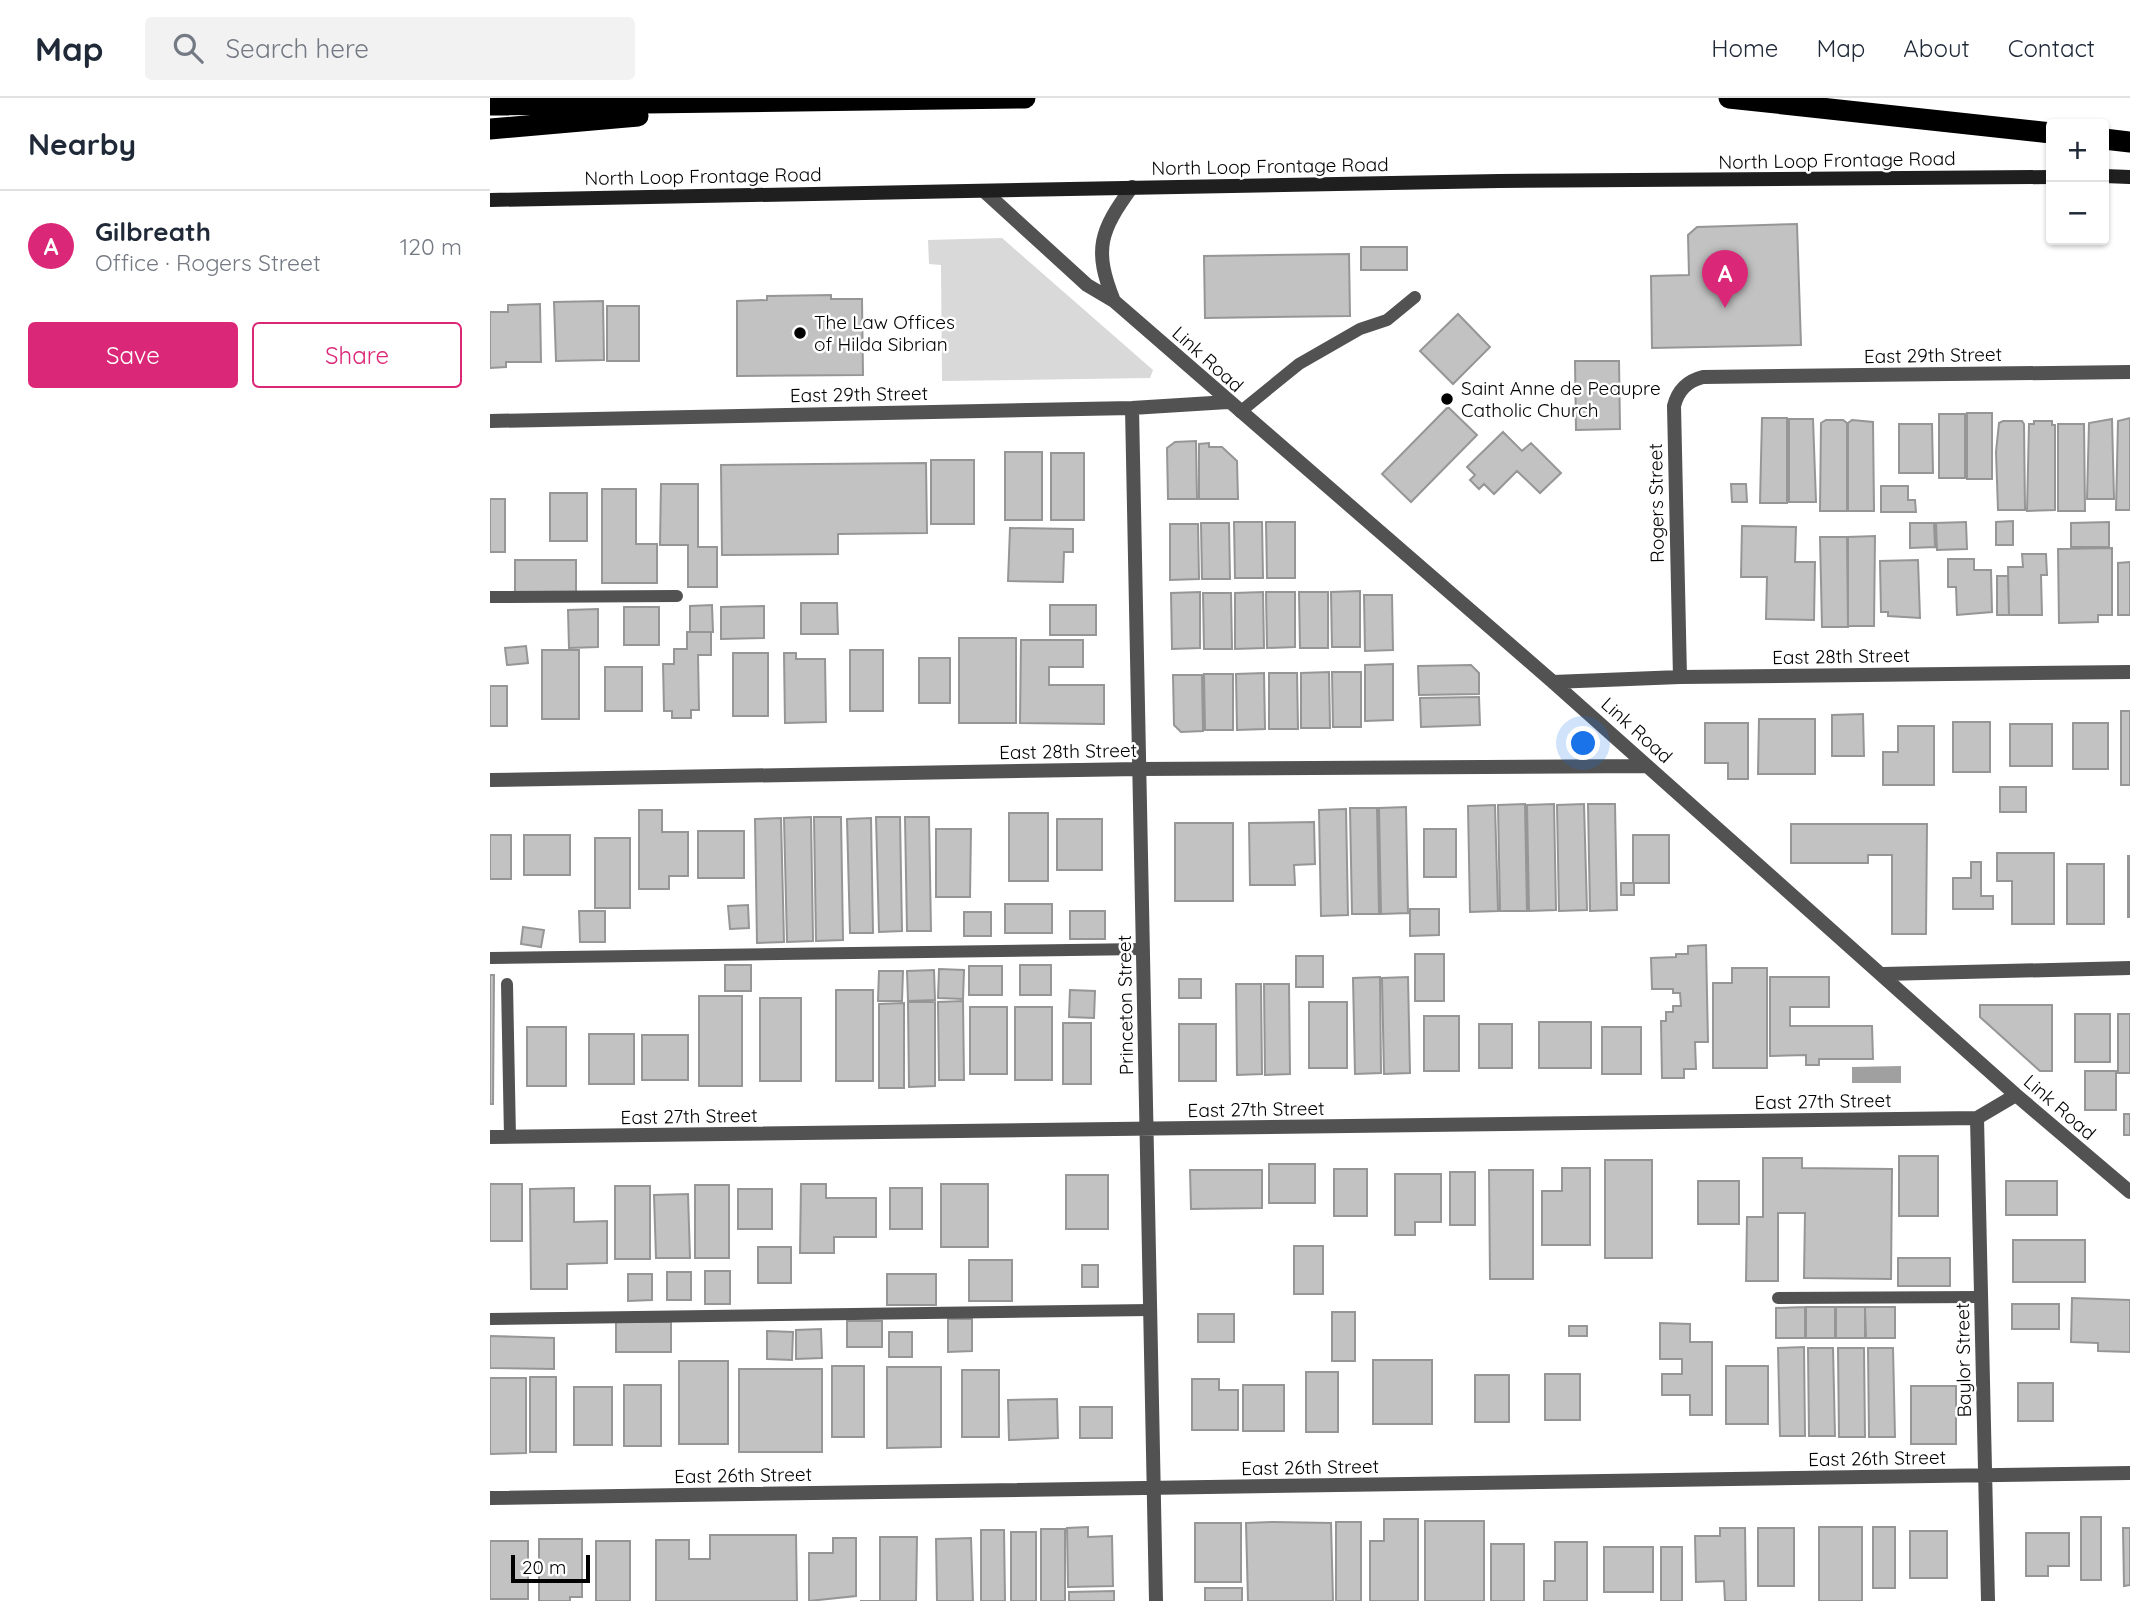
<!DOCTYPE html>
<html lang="en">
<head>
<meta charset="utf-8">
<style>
  body { margin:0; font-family:Quicksand,sans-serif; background:#f2f2f3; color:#1f2937 }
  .controls { position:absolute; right:21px; top:21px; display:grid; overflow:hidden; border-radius:7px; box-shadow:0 2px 5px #0004 }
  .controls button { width:63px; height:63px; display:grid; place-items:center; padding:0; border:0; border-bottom:2px solid #e0e1e3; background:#fff; color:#1f2937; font:35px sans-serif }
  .scale { position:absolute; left:21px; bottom:18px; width:79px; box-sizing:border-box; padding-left:7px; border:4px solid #000; border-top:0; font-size:19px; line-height:24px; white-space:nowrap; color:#000; -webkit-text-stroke:5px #fff; paint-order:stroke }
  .you { position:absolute; left:1094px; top:646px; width:24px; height:24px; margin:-18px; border:5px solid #fff; border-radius:50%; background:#1a73e8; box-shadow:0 0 0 10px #1a73e833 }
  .badge { display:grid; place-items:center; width:46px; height:46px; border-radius:50%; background:#db2777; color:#fff; font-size:23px; font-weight:700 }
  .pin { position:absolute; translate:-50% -58px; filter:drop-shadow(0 2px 4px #0008) }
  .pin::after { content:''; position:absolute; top:37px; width:24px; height:21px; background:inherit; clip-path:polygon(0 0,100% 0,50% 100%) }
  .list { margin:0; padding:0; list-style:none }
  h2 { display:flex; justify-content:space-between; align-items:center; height:91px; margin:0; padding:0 28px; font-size:30px }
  h2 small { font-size:23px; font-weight:400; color:#747a83 }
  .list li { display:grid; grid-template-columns:46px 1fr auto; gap:21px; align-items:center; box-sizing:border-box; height:112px; padding:0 28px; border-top:2px solid #e0e1e3 }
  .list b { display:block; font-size:26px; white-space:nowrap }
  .list p { margin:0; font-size:23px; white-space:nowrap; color:#747a83 }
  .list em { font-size:23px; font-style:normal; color:#747a83 }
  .actions { display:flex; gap:14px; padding:21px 28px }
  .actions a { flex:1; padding:16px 0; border:2px solid #db2777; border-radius:7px; text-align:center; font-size:24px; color:#db2777 }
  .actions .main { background:#db2777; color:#fff }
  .icon { flex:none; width:38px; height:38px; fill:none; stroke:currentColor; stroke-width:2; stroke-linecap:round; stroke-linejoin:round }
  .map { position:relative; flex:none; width:1640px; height:1503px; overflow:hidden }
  header { display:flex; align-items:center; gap:42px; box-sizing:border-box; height:98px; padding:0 35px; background:#fff; border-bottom:2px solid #e0e1e3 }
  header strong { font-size:33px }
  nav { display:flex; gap:38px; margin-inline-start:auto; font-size:24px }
  .search { width:490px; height:63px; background:#f2f2f3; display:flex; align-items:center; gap:18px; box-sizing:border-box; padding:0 24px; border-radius:7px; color:#747a83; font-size:26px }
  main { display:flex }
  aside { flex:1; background:#fff }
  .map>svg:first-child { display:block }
  .green { fill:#d9d9d9 }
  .water { fill:#a0a0a0 }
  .building { fill:#c2c2c2; stroke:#969696; stroke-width:2 }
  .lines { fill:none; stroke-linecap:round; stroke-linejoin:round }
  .service { stroke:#525252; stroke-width:12 }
  .minor { stroke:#525252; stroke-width:14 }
  .secondary { stroke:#1f1f1f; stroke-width:14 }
  .motorway { stroke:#000; stroke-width:21 }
  .poi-dot { fill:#000; stroke:#fff; stroke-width:2.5 }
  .labels { text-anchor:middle; stroke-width:5; stroke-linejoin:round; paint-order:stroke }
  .street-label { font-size:19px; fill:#000; stroke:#fff }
  .poi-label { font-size:19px; fill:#000; stroke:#fff; text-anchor:start }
</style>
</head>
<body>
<header>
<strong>Map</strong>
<div class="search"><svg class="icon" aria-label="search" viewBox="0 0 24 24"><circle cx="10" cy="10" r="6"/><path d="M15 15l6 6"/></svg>Search here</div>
<nav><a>Home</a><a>Map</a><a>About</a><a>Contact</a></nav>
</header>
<main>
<aside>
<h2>Nearby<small></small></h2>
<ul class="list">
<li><span class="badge">A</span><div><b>Gilbreath</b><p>Office · Rogers Street</p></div><em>120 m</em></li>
</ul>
<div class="actions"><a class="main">Save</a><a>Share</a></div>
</aside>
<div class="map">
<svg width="1640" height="1503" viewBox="0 0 1640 1503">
  <rect width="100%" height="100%" fill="#fff"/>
  <path class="green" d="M512 140 663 272 660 280 452 283 451 167 439 166 438 142Z"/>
  <path class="water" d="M1411 968V985H1362V969Z"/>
  <path class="building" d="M1307 126 1311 247 1162 250 1161 178 1199 177 1198 137 1207 129Z
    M871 149H917V172H871Z
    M859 156 860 218 715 220 714 158Z
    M341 197V201H372L373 277 247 278V203L277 202V198Z
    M113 203 114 262 66 263 64 204Z
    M50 206 51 264H16V269L0 270V214H18V207Z
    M117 208H149V263H117Z
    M968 216 1000 249 963 286 930 253Z
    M1085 263H1129L1130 331 1086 332Z
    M958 309 987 337 921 404 892 376Z
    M1477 315H1502V381H1477Z
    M1449 316H1475V380H1449Z
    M1272 320H1297V405H1270Z
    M1640 320V412H1626L1628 323Z
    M1299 321H1323L1326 404H1299Z
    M1622 321 1624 401H1597L1599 325Z
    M1336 322H1353L1357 325V413H1330L1331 325Z
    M1362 322 1383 324 1384 413H1358V325Z
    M1513 323H1532L1534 326 1535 412H1508L1506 354 1509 325Z
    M1544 323H1562V327H1565V412L1537 413 1539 326H1544Z
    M1409 326H1442L1443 375H1409Z
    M1568 326H1594L1595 413H1568Z
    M1013 334 1032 353 1041 345 1071 375 1050 395 1027 373 1004 396 994 386 989 391 980 382 985 377 977 369Z
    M706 343 707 401H678L677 350 685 344Z
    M719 345V349H732L747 363 748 401H709V346Z
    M515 354H552V422H515Z
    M561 355H594V422H561Z
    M441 362H484V426H441Z
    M436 365 437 435 348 436V456L232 457 231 367Z
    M171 386H208V449H227V489H198V447H170Z
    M1241 386H1256L1257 404H1242Z
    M1391 388H1418V402H1425L1426 414H1391Z
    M112 391H146V446H167V485H112Z
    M60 395H97V443H60Z
    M0 401H15V454H0Z
    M1523 423V447H1506V424Z
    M744 424H772L773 480H745Z
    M776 424H805V480H777Z
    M1476 424 1477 451 1447 452 1446 425Z
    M1619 424V449H1581V425Z
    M711 425H739L740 481H712Z
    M1420 425H1444L1445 449 1420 450Z
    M680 426H708L709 481 680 482Z
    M1252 428 1306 429 1305 464H1325L1324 522 1276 521 1277 479H1251Z
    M520 430 583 431V454H574L573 484 518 483Z
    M1385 438 1384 528H1358V439Z
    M1330 439H1357L1358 529H1332Z
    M1622 450V517H1608V524L1569 525 1568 451Z
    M1532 456H1556L1557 477H1551L1552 517H1519L1518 469H1533Z
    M1458 461H1484V472H1501L1502 514 1467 517 1466 489H1458Z
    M25 462H86V494H25Z
    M1428 462 1430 520 1398 518V514H1391L1390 463Z
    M1640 464V517H1628V465Z
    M1507 478H1518L1519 517H1507Z
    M870 493V549H842L841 494Z
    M710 494V550L682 551 681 495Z
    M773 494 774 550 745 551V495Z
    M776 494H805V549L777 550Z
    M809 494H838V550H810Z
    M713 495H741L742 551H714Z
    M874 497H902L903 552 875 553Z
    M311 505H347L348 536H311Z
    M222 507 223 534H200V508Z
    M560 507H606V537H560Z
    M274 508V540L231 541V509Z
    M134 509H169V547H134Z
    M108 511V549L79 550 78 512Z
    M197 534H221V557H208L209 612H201V620H182V613H174L173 566H184V551H197Z
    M469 540H526V625H469Z
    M531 542H593V569H559V587H614V626L530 625Z
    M36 548 38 565 17 567 15 550Z
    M52 552H89V621H52Z
    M360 552H393V613H360Z
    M243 555H278V618H243Z
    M294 555H306V561H335L336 624 295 625Z
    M429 560H460V605H429Z
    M903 566V622L875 623V567Z
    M981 567 989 575V596L929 597 928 568Z
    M115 569H152V613H115Z
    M839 574 840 630H811V575Z
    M842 574H871V629H843Z
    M774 575 775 631 747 632 746 576Z
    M779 575H807L808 631H779Z
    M714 576H743V632H715Z
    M683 577H712L713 633 691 634 684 627Z
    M0 588H17V628H0Z
    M989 599 990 627 931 629 930 600Z
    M1631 613H1640V687H1631Z
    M1373 616 1374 658H1342V617Z
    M1269 621H1325V676H1268Z
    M1463 624H1500V674H1463Z
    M1215 625H1258V681H1238V665H1215Z
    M1583 625H1618V671H1583Z
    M1520 626H1562V668H1520Z
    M1408 628H1444V687H1393V654H1408Z
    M1510 689H1536V714H1510Z
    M1035 706 1037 813H1010L1008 707Z
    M1064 706 1066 812 1039 813 1037 707Z
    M1094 706 1097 812 1069 813 1067 707Z
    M1098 706H1125L1127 812 1100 813Z
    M1005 707 1008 813 980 814 978 708Z
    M916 709 918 815 891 816 889 710Z
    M860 710H887L889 816H862Z
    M856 711 858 817 831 818 829 712Z
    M149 712H172V734H198V778H179V791H149Z
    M519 715H558V783H519Z
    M321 719 323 843 297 844 294 720Z
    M324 719H351L353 842 326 843Z
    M386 719H410L412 833 389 834Z
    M415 719H439L441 833H417Z
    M291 720 294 844 267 845 265 721Z
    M381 720 383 835H360L357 721Z
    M567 721H612V772H567Z
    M824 724 825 766 804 767 805 787H760L759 725Z
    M685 725H743V803H685Z
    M1301 726H1437L1436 836H1402V757H1378V765H1301Z
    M446 731H481L480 799H446Z
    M934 731H966V779H934Z
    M208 733H254V780H208Z
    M0 737H21V781H0Z
    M34 737H80V777H34Z
    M1143 737H1179V785H1144V797H1131V785H1143Z
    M105 740H140V810H105Z
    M1507 755H1564V826H1522V783H1507Z
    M1638 758H1640V819H1638Z
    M1481 764H1491V798H1503V811H1463V780H1481Z
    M1577 766H1614V826H1577Z
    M515 806H562V835H515Z
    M258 807 259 830 240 831 238 808Z
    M920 811H949V837L920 838Z
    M89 813H115V844H90Z
    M580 813H615V841H580Z
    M474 814H501V838H474Z
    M33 829 54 832 51 849 31 846Z
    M1216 847 1218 944H1205L1206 971H1194V980H1172L1171 923H1176V914H1183V908H1191L1190 895H1183V891H1162L1161 860 1186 859V856H1198V848Z
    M925 856H954V903H925Z
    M806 858H833V889H806Z
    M235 867H261V893H235Z
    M530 867H561V897H530Z
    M479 868H512V897H479Z
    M1242 870H1277V970H1223V885H1242Z
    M449 871 474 872 473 901 448 900Z
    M444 872 445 902 418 903 417 873Z
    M389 873H413L412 903H388Z
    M0 877H4L3 1006H0Z
    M890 879 891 975 865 976 863 880Z
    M918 879 920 975 894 976 892 880Z
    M1280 879H1339V909H1300V928H1382L1383 961H1329V967H1316V957L1280 958Z
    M689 881H711V900H689Z
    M746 886H771L772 976 747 977Z
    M774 886H799L800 976 775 977Z
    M346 892H383V983H346Z
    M580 892 605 893 604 920 579 919Z
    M209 898H252V988H209Z
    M270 900H311V983H270Z
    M473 903 474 982H449L448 904Z
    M418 904H445V988L419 989Z
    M819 904H857V970H819Z
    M414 905V990H389V906Z
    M1490 907H1562V973H1550L1490 919Z
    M480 909H517V976H480Z
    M525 909H562V982H525Z
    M1585 916H1620V964H1585Z
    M1628 916H1640V975H1628Z
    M934 918H969V973H934Z
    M1049 924H1101V970H1049Z
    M573 925H601V986H573Z
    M689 926H726V983H689Z
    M989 926H1022V970H989Z
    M37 929H76V988H37Z
    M1112 929H1151V976H1112Z
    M99 936H144V986H99Z
    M152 937H198V982H152Z
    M1595 973H1626V1012H1595Z
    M1634 1016H1640V1037H1634Z
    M1409 1058H1448V1118H1409Z
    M1273 1060H1312V1070L1402 1071 1401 1181 1314 1180 1315 1115H1288V1183H1256L1257 1119H1273Z
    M1115 1062H1162V1160H1115Z
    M779 1066H825V1105H779Z
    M1072 1070H1100V1147H1052V1093H1072Z
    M844 1071H877V1118H844Z
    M700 1072H772V1110L701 1111Z
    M999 1072H1043V1181H1000Z
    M960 1074H985V1127H960Z
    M905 1076H951V1124H925V1137H905Z
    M576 1077H618V1131H576Z
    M1208 1083H1249V1126H1208Z
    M1516 1083H1567V1117H1516Z
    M0 1086H32V1143H0Z
    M311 1086H336V1100H386V1139H344V1155H310Z
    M451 1086H498V1149H451Z
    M205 1087H239V1160H205Z
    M125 1088H160V1161H125Z
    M84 1090V1124L117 1123V1165L77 1166V1191H41L40 1091Z
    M400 1090H432V1131H400Z
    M248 1091H282V1131H248Z
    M198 1096 200 1160H166L164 1097Z
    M1523 1142H1595V1184H1523Z
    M804 1148H833V1196H804Z
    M268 1149H301V1185H268Z
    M1408 1160H1460V1188H1408Z
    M479 1162H522V1203H479Z
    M592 1167H608V1189H592Z
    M215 1173H240V1206H215Z
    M177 1174H201V1202H177Z
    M138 1176H162V1202L138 1203Z
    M397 1176H446V1207H397Z
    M1582 1200 1640 1202V1254L1608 1253V1245L1581 1244Z
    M1522 1206H1569V1231H1522Z
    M1315 1209V1240H1286V1210Z
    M1316 1209H1345V1240H1316Z
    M1346 1209H1375V1240H1346Z
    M1375 1209H1405V1240H1376Z
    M842 1214H865V1263H842Z
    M708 1216H744V1244H708Z
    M458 1221H482V1253L458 1254Z
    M357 1223H392V1249H357Z
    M126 1224H181V1254H126Z
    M1170 1225 1200 1226V1244H1222V1317H1200V1297H1172V1276H1192V1261H1170Z
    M1079 1228H1097V1238H1079Z
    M331 1231 332 1260 306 1261V1232Z
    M277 1233 303 1234 302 1262 277 1261Z
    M399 1234H422V1259H399Z
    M0 1238 64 1240V1271L0 1270Z
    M1314 1249 1315 1338H1290L1288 1250Z
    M1318 1250H1343L1345 1338H1319Z
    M1348 1250H1374L1375 1339H1349Z
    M1378 1250H1403L1405 1339H1379Z
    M883 1262H942V1326H883Z
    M189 1263H238V1346H189Z
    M342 1268H374V1339H342Z
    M1236 1268H1278V1326H1236Z
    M397 1269H451V1349L397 1350Z
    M249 1271H332V1354H249Z
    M472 1272H509V1339H472Z
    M816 1274H848V1334H816Z
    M1055 1276H1090V1322H1055Z
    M985 1277H1019V1324H985Z
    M40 1279H66V1354H40Z
    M0 1280H36V1355L0 1356Z
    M702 1281H729V1292H748V1332H702Z
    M1528 1285H1563V1323H1528Z
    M134 1287H171V1348H134Z
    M753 1287H794V1333H753Z
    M1421 1288H1466V1346H1421Z
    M84 1289H122V1347H84Z
    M567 1301 568 1340 519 1342 518 1302Z
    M590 1309H622V1340H590Z
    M1591 1419H1611V1482H1591Z
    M894 1421H928V1503H880V1443H894Z
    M935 1423H994V1503H935Z
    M783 1424 841 1425 843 1503H758L756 1425Z
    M846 1424H871V1503H846Z
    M705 1425H751V1484H705Z
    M598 1429V1439L622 1438 623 1488 578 1489 577 1430Z
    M1329 1429H1372V1503H1329Z
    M1383 1429H1405V1490H1383Z
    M1230 1430H1255L1256 1503H1235L1234 1483 1206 1484 1205 1438H1230Z
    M1268 1430H1304V1488H1268Z
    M1633 1430H1640V1487L1634 1488Z
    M551 1431H575V1503H551Z
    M491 1432H514L515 1503H491Z
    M1420 1433H1457V1480H1420Z
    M521 1434H546V1503H521Z
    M1536 1435H1579V1468H1558V1478H1536Z
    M220 1437H306L307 1503H166V1442H199V1461H220Z
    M390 1439H427L426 1503H370H390Z
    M343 1440H366V1498L319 1503V1455H343Z
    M481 1440 483 1503H447L446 1441Z
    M49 1441H92V1499H80V1503H49Z
    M0 1443H38V1501H0Z
    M106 1443H140V1503H106Z
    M1065 1444H1097V1503H1054V1483H1065Z
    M1001 1446H1034V1503H1001Z
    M1114 1449H1163V1494H1114Z
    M1171 1449H1192V1503H1171Z
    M715 1490H752V1503H715Z
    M624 1493V1503H579V1494Z"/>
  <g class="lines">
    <path class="service" d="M750 314 809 266 870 231 897 222 925 199
      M0 499 187 498
      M0 860 653 851
      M17 886 20 1039
      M1288 1200 1491 1199
      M0 1221 660 1212"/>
    <path class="minor" d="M494 93 597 187 624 203 1063 584 1526 997 1640 1094
      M624 203C603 151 610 133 642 89
      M642 310 666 1503
      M0 323 642 310 738 304
      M1190 579 1184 308C1188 292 1197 283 1213 279L1640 274
      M1063 584 1190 579 1640 574
      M0 682 649 671 1157 668
      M1393 876 1640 870
      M1487 1020 1498 1503
      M0 1039 1487 1020 1526 997
      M0 1400 1640 1375"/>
    <path class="secondary" d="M1614 78 1640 79
      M0 102 1009 83 1561 79"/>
    <path class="motorway" d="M1239 0 1561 35
      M0 7 535 0
      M0 31 148 18
      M1614 41 1640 44"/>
  </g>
  <g class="poi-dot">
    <circle cx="310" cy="235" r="7"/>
    <circle cx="957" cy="301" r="7"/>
  </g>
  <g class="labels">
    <g class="street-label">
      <text transform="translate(1347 62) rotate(-1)" y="7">North Loop Frontage Road</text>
      <text transform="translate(780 68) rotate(-1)" y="7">North Loop Frontage Road</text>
      <text transform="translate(213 78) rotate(-1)" y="7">North Loop Frontage Road</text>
      <text transform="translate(1443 257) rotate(-1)" y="7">East 29th Street</text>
      <text transform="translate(718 261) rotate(42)" y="7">Link Road</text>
      <text transform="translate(369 296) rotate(-1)" y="7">East 29th Street</text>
      <text transform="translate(1166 405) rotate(-91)" y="7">Rogers Street</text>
      <text transform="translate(1351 558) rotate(-1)" y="7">East 28th Street</text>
      <text transform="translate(1147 632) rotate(42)" y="7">Link Road</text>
      <text transform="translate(578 653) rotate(-1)" y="7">East 28th Street</text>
      <text transform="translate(635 907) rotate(-91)" y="7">Princeton Street</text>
      <text transform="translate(1333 1003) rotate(-1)" y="7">East 27th Street</text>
      <text transform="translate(1570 1009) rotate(41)" y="7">Link Road</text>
      <text transform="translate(766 1011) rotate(-1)" y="7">East 27th Street</text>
      <text transform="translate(199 1018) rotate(-1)" y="7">East 27th Street</text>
      <text transform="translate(1473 1262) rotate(-91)" y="7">Baylor Street</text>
      <text transform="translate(1387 1360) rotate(-1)" y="7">East 26th Street</text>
      <text transform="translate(820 1369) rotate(-1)" y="7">East 26th Street</text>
      <text transform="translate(253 1377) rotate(-1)" y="7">East 26th Street</text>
    </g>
    <g class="poi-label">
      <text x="324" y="231">The Law Offices<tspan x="324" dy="22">of Hilda Sibrian</tspan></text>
      <text x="971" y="297">Saint Anne de Peaupre<tspan x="971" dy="22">Catholic Church</tspan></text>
    </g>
  </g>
</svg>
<div class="controls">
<button>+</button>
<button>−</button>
</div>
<div class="scale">20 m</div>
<div class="you"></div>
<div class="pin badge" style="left:1235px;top:210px">A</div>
</div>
</main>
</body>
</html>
